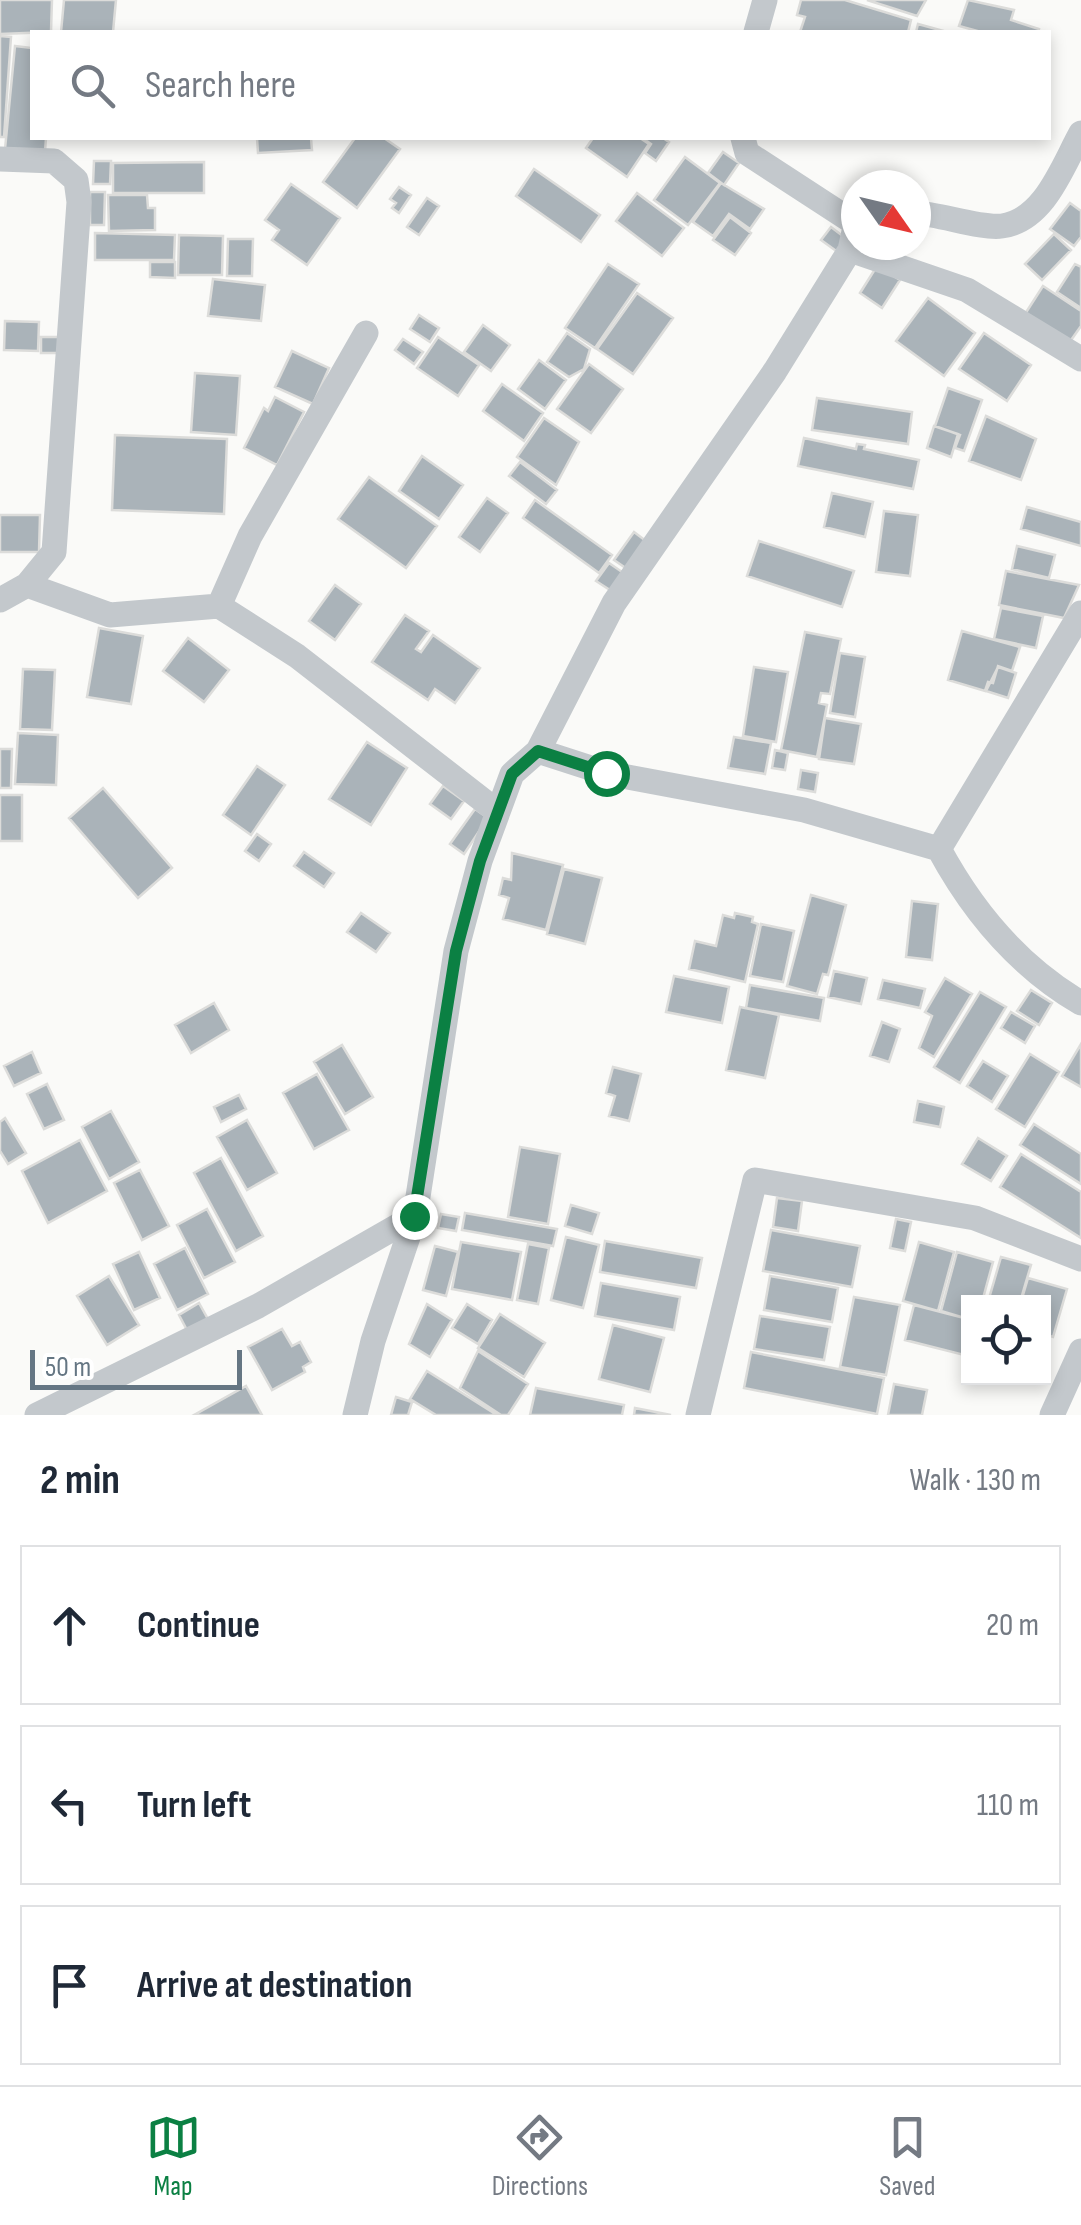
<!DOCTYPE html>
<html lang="en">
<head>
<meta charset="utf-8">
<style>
  body { margin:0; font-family:"Sofia Sans Condensed",sans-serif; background:#f6f6f7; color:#1f2937 }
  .controls { position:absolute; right:30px; bottom:30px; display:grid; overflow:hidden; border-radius:0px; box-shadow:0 5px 15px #0003 }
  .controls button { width:90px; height:90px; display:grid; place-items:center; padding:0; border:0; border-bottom:2px solid #e0e1e3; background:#fff; color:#1f2937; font:50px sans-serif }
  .compass { position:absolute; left:841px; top:170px; width:90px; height:90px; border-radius:50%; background:#fff; box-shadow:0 5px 15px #0003; rotate:124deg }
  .scale { position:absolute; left:30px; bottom:25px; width:212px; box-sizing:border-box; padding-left:10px; border:5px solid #657683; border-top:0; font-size:28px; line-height:35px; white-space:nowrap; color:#657683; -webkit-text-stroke:8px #fff; paint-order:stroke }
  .stop { position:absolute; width:30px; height:30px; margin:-22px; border:8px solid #0b8043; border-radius:50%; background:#fff }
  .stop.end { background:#0b8043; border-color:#fff; box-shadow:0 2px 10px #0008 }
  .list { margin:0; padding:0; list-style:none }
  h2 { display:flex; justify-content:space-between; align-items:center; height:130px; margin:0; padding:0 40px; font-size:42px }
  h2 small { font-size:32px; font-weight:400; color:#747a83 }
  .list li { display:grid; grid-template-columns:65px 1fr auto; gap:30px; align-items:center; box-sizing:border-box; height:160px; margin:0 20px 20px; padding:0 20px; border:2px solid #e0e1e3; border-radius:0px }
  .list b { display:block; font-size:38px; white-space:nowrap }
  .list em { font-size:32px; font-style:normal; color:#747a83 }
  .icon { flex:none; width:55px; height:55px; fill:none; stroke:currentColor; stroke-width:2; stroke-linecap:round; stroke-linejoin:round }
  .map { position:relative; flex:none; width:1081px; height:1415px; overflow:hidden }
  .search { position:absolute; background:#fff; box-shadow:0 5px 15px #0003; left:30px; right:30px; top:30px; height:110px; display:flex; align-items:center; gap:25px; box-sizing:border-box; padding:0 35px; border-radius:0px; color:#747a83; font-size:38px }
  .sheet { height:670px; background:#fff }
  nav { display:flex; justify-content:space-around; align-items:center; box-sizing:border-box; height:140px; border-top:2px solid #e0e1e3; background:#fff; font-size:28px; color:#747a83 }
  nav a { display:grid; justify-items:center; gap:5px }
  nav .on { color:#0b8043 }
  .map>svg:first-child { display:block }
  .building { fill:#aab3b9; stroke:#dcdcda; stroke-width:2.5 }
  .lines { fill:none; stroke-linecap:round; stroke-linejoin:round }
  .street { stroke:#c3c8cc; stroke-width:25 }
  .route { stroke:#0b8043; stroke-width:12 }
</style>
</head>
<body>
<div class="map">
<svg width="1081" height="1415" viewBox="0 0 1081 1415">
  <rect width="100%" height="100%" fill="#fafaf8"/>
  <path class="building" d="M0 0H52L51 32 0 34Z
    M64 0H116L113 32H61Z
    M801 0H845L911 20 908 32H800L805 17 797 15Z
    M867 0H926L917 16Z
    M968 0 1014 10 1011 20 1039 29 1038 32H981L959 26Z
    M918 24 947 32H916Z
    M0 36 11 37 4 137H0Z
    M15 46 32 48V138H46L45 152 5 149Z
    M257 138H311L312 150 258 153Z
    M355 138H384L400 149 357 208 323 182Z
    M593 138H640L649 144 627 177 586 148Z
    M663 138 669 142 656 161 645 153 651 144 644 139Z
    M723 152 739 163 724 185 708 173Z
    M685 157 720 183 688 225 654 200Z
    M94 161H111L110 184H93Z
    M204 162V193H113V163Z
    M534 169 600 215 581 242 516 196Z
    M721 183 764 209 750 229 729 214 713 236 693 222Z
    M291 184 340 218 307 265 272 240 279 230 265 220Z
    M399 187 411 195 399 213 392 208 396 203 390 199Z
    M90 192H105L104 225H90Z
    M637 193 684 228 662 256 616 221Z
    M108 195H147L148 208H155V230L109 231Z
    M427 198 439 206 419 235 407 227Z
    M1070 203 1081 211V237L1074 246 1050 229Z
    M730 217 751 233 735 255 713 240Z
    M831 227 848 240 839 253 821 240Z
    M95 233 175 235 174 260H95Z
    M1054 234 1071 250 1042 280 1025 264Z
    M179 235 223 236 222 275H178Z
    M228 239H253L252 276H227Z
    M150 262H175V278L150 277Z
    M608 264 639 284 595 348 565 328Z
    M1075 264 1081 267V308L1057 292Z
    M877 266 900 280 882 308 860 293Z
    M213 279 265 285 261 321 208 316Z
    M1043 286 1081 311V326L1069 343 1025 314Z
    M637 293 673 318 633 374 597 349Z
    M928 298 975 333 944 376 896 341Z
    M419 315 439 328 430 342 410 329Z
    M5 321 39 322 38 351 4 350Z
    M483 325 510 345 491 371 464 352Z
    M567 333 590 349 584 369 569 377 547 362Z
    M984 333 1031 365 1007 401 959 369Z
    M41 337H63V353H41Z
    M438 337 479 365 458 396 417 368Z
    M403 339 423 352 414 364 395 350Z
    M292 351 329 368 313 404 275 387Z
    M539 360 566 380 545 409 518 389Z
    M589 364 623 389 591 433 557 409Z
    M195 373 240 376 236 435 191 432Z
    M502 384 543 413 524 441 483 411Z
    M948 388 982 400 964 451 955 448 960 435 935 426Z
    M275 397 304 412 277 465 244 448 264 408 268 411Z
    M817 398 912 412 908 444 812 430Z
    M986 416 1036 439 1021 480 969 461Z
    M544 418 579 442 556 485 517 457Z
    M934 426 958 434 951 457 927 448Z
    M115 435 227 439 224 514 112 510Z
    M804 438 856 449 857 444 865 445 864 449 919 460 913 489 798 466Z
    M422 456 463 485 439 519 399 491Z
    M520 462 557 490 546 504 509 476Z
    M369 477 437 526 406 568 338 519Z
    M832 493 873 502 865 537 824 527Z
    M487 498 508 513 480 552 459 537Z
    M535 500 612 555 599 573 523 518Z
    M1027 507 1081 522V546L1021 529Z
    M884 511 918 515 910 576 876 572Z
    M0 515H40L39 552H0Z
    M634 532 650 544 630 571 614 560Z
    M759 541 854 571 842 607 747 576Z
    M1017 546 1055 555 1049 578 1012 569Z
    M609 563 625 574 613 592 596 581Z
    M1006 571 1079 585 1064 618 999 605Z
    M335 585 361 604 335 640 309 621Z
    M1001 608 1043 616 1036 648 994 639Z
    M405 615 429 631 416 649 421 652 433 635 480 668 455 703 435 689 428 700 372 662Z
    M99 628 143 636 131 704 87 697Z
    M962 631 1020 647 1012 671 998 666 993 683 988 682 985 691 948 680Z
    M805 632 841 639 830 694 821 693 819 703 827 705 817 757 781 750Z
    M188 638 229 670 204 702 163 671Z
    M840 653 865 657 855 717 830 713Z
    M754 667 788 672 776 742 743 736Z
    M998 667 1016 673 1008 698 986 691Z
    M23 669 55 670 52 730 20 729Z
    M825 718 861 724 854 764 819 759Z
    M18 733 58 735 56 785 15 784Z
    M734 737 771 743 765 774 728 768Z
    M367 742 407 768 371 825 329 799Z
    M0 749H12L11 788H0Z
    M775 750 788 753 785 770 772 768Z
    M257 766 285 785 251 835 223 815Z
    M801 770 818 773 815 792 798 789Z
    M443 786 464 801 451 819 430 804Z
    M103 788 172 868 138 898 69 818Z
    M0 795H22V841H0Z
    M475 809 488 818 464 854 450 844Z
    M257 834 271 844 259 861 245 851Z
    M304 852 334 873 324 887 294 866Z
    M512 853 563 865 546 930 503 919 509 898 499 895 503 878 511 880Z
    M564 869 602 878 585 944 547 934Z
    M811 895 846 905 828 975 823 974 817 994 787 986Z
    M912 901 938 904 932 960 906 957Z
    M361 913 390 933 376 952 347 932Z
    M735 913 753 917 752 922 758 924 745 982 689 969 695 941 716 946 723 915 734 918Z
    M761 924 794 931 783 982 750 976Z
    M834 971 867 978 861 1004 828 997Z
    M674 976 729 987 722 1023 666 1012Z
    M945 978 972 994 934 1057 919 1048 932 1016 925 1012Z
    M883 980 925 989 920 1008 878 999Z
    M750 985 824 998 820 1021 746 1008Z
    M1031 990 1052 1003 1039 1025 1017 1011Z
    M980 992 1006 1007 960 1083 934 1067Z
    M214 1003 229 1030 191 1053 175 1025Z
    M740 1007 779 1015 765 1078 726 1070Z
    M1011 1012 1035 1026 1025 1043 1001 1028Z
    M882 1022 900 1029 889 1062 870 1056Z
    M1081 1044V1087L1062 1076Z
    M342 1045 373 1097 345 1114 314 1062Z
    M32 1052 41 1073 14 1086 4 1066Z
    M1030 1054 1059 1072 1025 1127 996 1109Z
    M983 1061 1008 1076 992 1102 967 1086Z
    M613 1067 641 1074 629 1121 609 1116 615 1096 606 1093Z
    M317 1074 349 1130 314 1149 283 1093Z
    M47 1084 64 1120 44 1129 27 1094Z
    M239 1095 246 1109 221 1122 214 1107Z
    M918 1101 944 1107 940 1127 914 1122Z
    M111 1111 139 1162 109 1179 82 1127Z
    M5 1118 26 1153 8 1164 0 1151V1122Z
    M247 1120 277 1173 247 1190 217 1137Z
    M1034 1124 1081 1154V1184L1020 1145Z
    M978 1138 1007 1156 991 1181 962 1164Z
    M80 1140 107 1191 48 1223 22 1171Z
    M520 1147 560 1154 548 1224 508 1217Z
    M1021 1154 1081 1192V1238L1000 1187Z
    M221 1158 263 1236 236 1251 194 1173Z
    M140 1170 169 1226 142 1240 114 1183Z
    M777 1198 802 1201 798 1231 773 1227Z
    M571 1205 599 1213 592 1234 565 1226Z
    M207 1209 235 1262 204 1278 177 1225Z
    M465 1213 557 1229 553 1246 462 1230Z
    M441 1214 459 1217 456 1231 438 1228Z
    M896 1219 911 1222 905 1251 890 1248Z
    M771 1230 860 1246 852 1287 763 1271Z
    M566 1237 599 1245 583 1308 551 1300Z
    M605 1241 702 1258 696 1288 600 1272Z
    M461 1242 521 1252 512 1300 452 1289Z
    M919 1242 954 1252 938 1311 903 1301Z
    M528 1244 549 1248 538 1304 517 1300Z
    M435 1246 458 1252 446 1296 423 1290Z
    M185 1248 208 1294 177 1310 154 1264Z
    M139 1252 160 1298 134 1310 113 1264Z
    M957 1252 993 1262 982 1302H968V1319L941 1311Z
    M1001 1257 1031 1265 1020 1302H988Z
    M109 1276 139 1325 107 1345 77 1296Z
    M770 1276 838 1288 832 1322 764 1310Z
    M1028 1278 1067 1289 1053 1337 1044 1334V1302H1021Z
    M601 1283 680 1297 674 1330 595 1316Z
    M854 1297 900 1305 886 1375 840 1367Z
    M199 1303 209 1321 188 1332 179 1315Z
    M427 1304 452 1320 430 1357 409 1344Z
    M467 1304 492 1320 478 1344 452 1328Z
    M914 1305 968 1319V1356L905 1340Z
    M500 1314 545 1343 524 1377 478 1348Z
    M760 1316 830 1327 824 1360 754 1349Z
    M613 1325 664 1338 650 1392 599 1379Z
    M282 1329 292 1346 300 1342 311 1362 303 1367 305 1372 272 1390 248 1347Z
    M478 1351 528 1384 508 1415H501L460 1388Z
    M751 1352 884 1378 877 1414 744 1388Z
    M427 1371 497 1415H436L410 1399Z
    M894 1384 927 1390 922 1415H888Z
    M246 1386 262 1415H194Z
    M536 1388 624 1405 622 1415H530Z
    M396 1397 412 1402 408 1415H391Z
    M635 1408 671 1415H634Z"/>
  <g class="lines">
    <path class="street" d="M756 32 765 0
      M743 138 747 153 853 222
      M0 159 54 161 76 180 79 202 54 552 27 585 0 600
      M916 213C940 214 981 229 1002 226 1045 220 1063 165 1081 133
      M850 250 967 290 1081 359
      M27 585 110 615 219 606 297 656 498 812
      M219 606 250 536 366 333
      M1081 613 939 849C973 912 1018 966 1081 1003
      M538 751 606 773 804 810 939 849
      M37 1415 258 1306 415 1216
      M355 1415 373 1341 415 1216 456 951 480 861 512 774 538 751 614 603 775 371 850 250 856 222
      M698 1415 755 1180 975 1218 1081 1259
      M1052 1415 1081 1351"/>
  </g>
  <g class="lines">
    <path class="route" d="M414 1216 456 951 480 861 512 774 538 751 606 773"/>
  </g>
</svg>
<div class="controls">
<button><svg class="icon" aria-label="locate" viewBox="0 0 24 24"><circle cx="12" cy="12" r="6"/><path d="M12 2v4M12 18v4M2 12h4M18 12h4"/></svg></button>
</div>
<svg class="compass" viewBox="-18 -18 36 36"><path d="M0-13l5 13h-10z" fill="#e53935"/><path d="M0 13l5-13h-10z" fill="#747a83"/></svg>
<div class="scale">50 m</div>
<div class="stop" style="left:606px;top:773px"></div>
<div class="stop end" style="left:414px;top:1216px"></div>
<div class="search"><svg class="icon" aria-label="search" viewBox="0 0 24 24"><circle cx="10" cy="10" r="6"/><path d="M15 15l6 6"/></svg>Search here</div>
</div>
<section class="sheet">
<h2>2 min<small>Walk · 130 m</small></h2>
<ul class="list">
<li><svg class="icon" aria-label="ahead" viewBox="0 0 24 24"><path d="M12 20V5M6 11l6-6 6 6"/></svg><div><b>Continue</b></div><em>20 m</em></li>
<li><svg class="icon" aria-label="left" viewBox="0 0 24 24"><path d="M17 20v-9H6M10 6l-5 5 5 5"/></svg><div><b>Turn left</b></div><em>110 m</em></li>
<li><svg class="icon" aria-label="arrive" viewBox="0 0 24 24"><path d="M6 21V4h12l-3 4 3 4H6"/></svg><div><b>Arrive at destination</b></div></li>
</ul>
</section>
<nav>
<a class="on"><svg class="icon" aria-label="map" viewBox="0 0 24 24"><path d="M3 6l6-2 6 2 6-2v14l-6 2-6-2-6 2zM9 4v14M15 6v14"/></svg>Map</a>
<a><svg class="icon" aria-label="directions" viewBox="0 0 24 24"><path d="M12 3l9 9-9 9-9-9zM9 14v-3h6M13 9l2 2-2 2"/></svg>Directions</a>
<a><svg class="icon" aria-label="saved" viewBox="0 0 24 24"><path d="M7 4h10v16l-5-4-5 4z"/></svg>Saved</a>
</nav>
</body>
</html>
